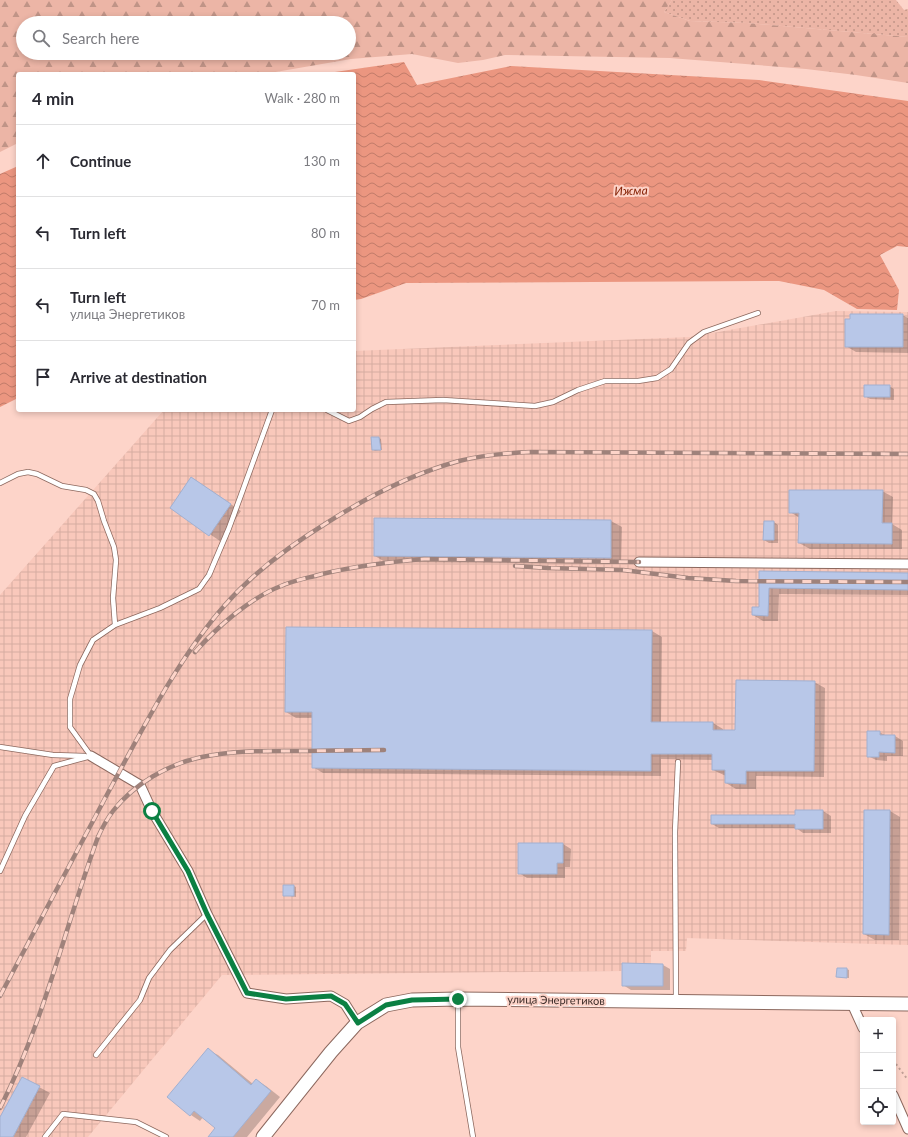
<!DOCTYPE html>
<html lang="en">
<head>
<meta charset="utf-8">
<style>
  body { margin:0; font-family:Lato,sans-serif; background:#f2f2f3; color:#2b2b33 }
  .controls { position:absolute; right:12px; bottom:12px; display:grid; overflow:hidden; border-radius:4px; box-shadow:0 2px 6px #0003 }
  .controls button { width:36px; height:36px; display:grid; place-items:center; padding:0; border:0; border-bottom:1px solid #e1e1e2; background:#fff; color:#2b2b33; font:20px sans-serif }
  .stop { position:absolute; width:12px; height:12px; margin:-9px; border:3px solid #0b8043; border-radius:50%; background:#fff }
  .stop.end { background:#0b8043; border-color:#fff; box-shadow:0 1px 4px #0008 }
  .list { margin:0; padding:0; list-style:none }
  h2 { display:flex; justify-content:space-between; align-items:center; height:52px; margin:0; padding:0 16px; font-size:17px }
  h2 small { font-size:13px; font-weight:400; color:#7c7c81 }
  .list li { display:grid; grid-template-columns:26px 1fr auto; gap:12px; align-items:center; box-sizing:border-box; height:72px; padding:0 16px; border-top:1px solid #e1e1e2 }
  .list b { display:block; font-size:15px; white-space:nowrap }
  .list p { margin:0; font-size:13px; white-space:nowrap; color:#7c7c81 }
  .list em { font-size:13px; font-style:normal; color:#7c7c81 }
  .icon { flex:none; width:22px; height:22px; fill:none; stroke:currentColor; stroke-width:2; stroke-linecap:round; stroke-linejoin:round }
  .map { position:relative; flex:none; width:908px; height:1137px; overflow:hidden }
  .search { position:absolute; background:#fff; box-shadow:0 2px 6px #0003; left:16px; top:16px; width:340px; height:44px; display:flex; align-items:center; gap:10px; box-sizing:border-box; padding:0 14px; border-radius:22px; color:#7c7c81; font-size:15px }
  .panel { position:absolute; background:#fff; box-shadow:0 2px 6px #0003; left:16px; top:72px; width:340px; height:340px; border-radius:4px }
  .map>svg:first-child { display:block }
  .industrial { fill:url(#industrial-grid) }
  .grass { fill:url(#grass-dots) }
  .forest { fill:url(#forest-firs); fill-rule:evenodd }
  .water { fill:url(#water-waves) }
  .shadow { fill:#0003 }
  .building { fill:#b8c7e8; stroke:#a2b0d0 }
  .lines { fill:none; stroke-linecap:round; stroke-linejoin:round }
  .lane-casing { stroke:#8c685e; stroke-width:6 }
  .street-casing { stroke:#8c685e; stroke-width:11 }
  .secondary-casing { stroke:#8c685e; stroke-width:15 }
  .path { stroke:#c09f96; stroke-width:2; stroke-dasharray:2 3; stroke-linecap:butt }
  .lane { stroke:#fff; stroke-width:4.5 }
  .street { stroke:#fff; stroke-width:9 }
  .secondary { stroke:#fff; stroke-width:13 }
  .rail-casing { stroke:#9f827b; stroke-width:4.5 }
  .rail { stroke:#fdd4c9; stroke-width:3; stroke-dasharray:9; stroke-linecap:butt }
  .route { stroke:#0b8043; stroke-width:5 }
  .labels { text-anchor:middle; stroke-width:4; stroke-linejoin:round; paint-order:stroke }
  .street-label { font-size:11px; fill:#3d2d29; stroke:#fdd4c9 }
  .water-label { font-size:12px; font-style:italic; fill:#882509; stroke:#fdd4c9 }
</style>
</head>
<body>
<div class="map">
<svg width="908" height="1137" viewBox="0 0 908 1137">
  <defs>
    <pattern id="industrial-grid" width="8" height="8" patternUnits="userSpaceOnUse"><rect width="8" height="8" fill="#f9c8bb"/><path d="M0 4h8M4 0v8" fill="none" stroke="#d6aca1"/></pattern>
    <pattern id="grass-dots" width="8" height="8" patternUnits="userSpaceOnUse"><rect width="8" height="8" fill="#ecb5a6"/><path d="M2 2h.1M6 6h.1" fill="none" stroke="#c09487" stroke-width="1.8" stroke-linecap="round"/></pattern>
    <pattern id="forest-firs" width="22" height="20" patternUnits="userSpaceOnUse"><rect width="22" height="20" fill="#ecb5a6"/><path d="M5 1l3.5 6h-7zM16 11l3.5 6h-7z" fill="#c09487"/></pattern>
    <pattern id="water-waves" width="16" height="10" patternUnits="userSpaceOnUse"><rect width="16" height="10" fill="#eb9680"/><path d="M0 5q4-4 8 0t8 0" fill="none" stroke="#c07b69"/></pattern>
  </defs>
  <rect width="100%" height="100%" fill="#fdd4c9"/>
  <path class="industrial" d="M836 311 908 312V945L687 938 686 951H651V964L622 963V971L222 975 88 1137H0V595L164 410H354V351L690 337Z"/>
  <path class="grass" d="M672 0H896L904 10 908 9V37L747 23 690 21 664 12Z"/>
  <path class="forest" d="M0 0H672L664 12 690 21 747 23 908 37V83L856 75 806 69 670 58 505 55 483 60 458 63 412 54 351 59 264 74H18V143L0 152ZM23 23H349V53H23Z"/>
  <path class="water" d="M404 62 417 85 511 66 759 80 908 101V247L897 246 880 255 899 290 897 310 857 309 824 290 779 281 406 283 361 299 354 300V74H321Z
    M18 166V398L0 407V174Z"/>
  <path class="shadow" d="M902 315 908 318V353L856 352 846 346Z
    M889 386 894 389V400L870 399 865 396Z
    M372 438H379L381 439 382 450 375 451 373 450Z
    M192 478 241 511 220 541 171 508Z
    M882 491 893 497 892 524 902 530V549H810L799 543 800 518 790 512Z
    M375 519 611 521 622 527 621 564 385 562 375 556Z
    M774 522 778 525V543H769L764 540Z
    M760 572 908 574V595L779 594 778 621H763L753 615 760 608Z
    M652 631 662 637 661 723H713L723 729V731H736L814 682 825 688 824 777 756 776V789H736L726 783V776L713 770V760L661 759V776L323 773 313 767V718H296L286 712Z
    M879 732 887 736H895L903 741V756H887V761L876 760 868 756Z
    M796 811H823L831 816V833H803L796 828H719L712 824 796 816Z
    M890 811 900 817 899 940H875L864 934Z
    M563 844 571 849 570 867H565V878H527L519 873Z
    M294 886 296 887V897L284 895Z
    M663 965 670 969V990H631L623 985Z
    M847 969 849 970V978L837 977Z
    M208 1050 218 1055 253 1084 256 1080 266 1086 280 1097 247 1137H215L217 1128 203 1117 200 1121 191 1115 169 1097Z
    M39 1087 50 1093 26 1137H0V1119Z"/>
  <path class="building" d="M850 314H903V347H845V319H850Z
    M864 385H890V397H864Z
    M371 437H379L381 450H372Z
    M191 477 231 504 209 536 170 508Z
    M789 490H883L882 523H892V544L798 543 799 513H789Z
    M374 518 611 520V558L374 556Z
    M764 521H774V540H763Z
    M759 571 908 573V590L769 588 768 616 752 615V607H759Z
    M286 627 652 630 651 722H713V730H735L736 680 815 681 814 771H746V784L725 783V770H712V754H651V771L312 768V712H285Z
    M867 731H880V735H895V753L879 752V757H867Z
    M795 810H823V829H795V824H711V815H795Z
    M864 810H890L889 935 863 934Z
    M518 843H563V863H557V874H518Z
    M283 885H294V896H283Z
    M622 963 663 964V986H622Z
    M837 968H847V978L836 977Z
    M208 1048 251 1085 256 1079 271 1091 233 1137H208L215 1128 194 1111 190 1116 167 1097Z
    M22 1077 40 1086 13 1137H0V1117Z"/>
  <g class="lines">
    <defs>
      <path id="lane" d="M327 410 349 421 360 417 372 409 386 402 443 400 535 406 553 402 578 390 605 381H638L657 378 671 369 689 343 704 332 758 313
        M0 483 18 474 28 472 37 474 62 486 86 490 94 494 98 501 104 521 114 547 116 560 113 598 115 625
        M0 747 53 755 85 756
        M91 756 70 727V699L80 665 93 640 115 625 160 608 199 589 209 575 229 528 272 410
        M0 871 25 816 54 766 91 756
        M676 1000 675 832 678 762
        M458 1001V1047L473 1137
        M96 1055 140 1000 149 978 170 950 207 914
        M45 1137 63 1114 136 1122 166 1137"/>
      <path id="street" d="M639 562 908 564
        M91 756 140 785 152 811 188 871 207 914 247 993 286 999 331 996 345 1004 357 1023
        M852 1004 863 1028
        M893 1095 908 1129"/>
      <path id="secondary" d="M263 1137 331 1052 357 1023 386 1005 412 1000 458 999 908 1004"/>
    </defs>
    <use href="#lane" class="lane-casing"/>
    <use href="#street" class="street-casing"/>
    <use href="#secondary" class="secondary-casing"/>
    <path class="path" d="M893 1060 908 1080"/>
    <use href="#lane" class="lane"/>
    <use href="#street" class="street"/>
    <use href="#secondary" class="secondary"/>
    <defs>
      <path id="rail" d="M515 566 548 568 623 570 688 578 736 581 908 582
        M195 652C217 627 250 598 281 586 295 580 308 578 322 574 356 566 389 562 424 559L639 562
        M0 996C37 927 73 858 110 789 143 728 179 657 225 605 254 572 288 547 325 524 367 497 411 474 459 461 483 455 507 453 531 452L908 454
        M0 1108C44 1022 65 927 98 837 102 828 107 819 113 811 134 784 168 764 202 757 230 751 258 751 287 751 319 751 352 750 384 750"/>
    </defs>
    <use href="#rail" class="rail-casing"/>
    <use href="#rail" class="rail"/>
  </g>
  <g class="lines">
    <path class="route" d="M152 811 188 871 207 914 247 993 286 999 331 996 345 1004 358 1023 386 1005 412 1000 458 999"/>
  </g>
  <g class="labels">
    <g class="street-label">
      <text transform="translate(556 1000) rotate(1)" y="4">улица Энергетиков</text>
    </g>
    <g class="water-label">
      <text transform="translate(631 191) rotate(-2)" y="4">Ижма</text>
    </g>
  </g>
</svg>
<div class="controls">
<button>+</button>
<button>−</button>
<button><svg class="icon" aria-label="locate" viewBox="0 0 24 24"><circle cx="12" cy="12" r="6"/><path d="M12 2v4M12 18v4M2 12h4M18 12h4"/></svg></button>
</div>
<div class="stop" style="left:152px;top:811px"></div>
<div class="stop end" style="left:458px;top:999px"></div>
<div class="search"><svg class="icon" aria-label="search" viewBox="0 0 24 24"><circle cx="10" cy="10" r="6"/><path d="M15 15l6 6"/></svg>Search here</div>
<section class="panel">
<h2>4 min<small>Walk · 280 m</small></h2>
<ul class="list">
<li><svg class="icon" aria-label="ahead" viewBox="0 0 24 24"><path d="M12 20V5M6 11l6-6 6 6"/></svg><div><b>Continue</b></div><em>130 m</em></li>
<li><svg class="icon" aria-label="left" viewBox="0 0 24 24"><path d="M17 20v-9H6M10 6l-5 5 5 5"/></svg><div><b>Turn left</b></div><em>80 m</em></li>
<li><svg class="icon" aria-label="left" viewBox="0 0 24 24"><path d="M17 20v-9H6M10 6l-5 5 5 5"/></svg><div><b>Turn left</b><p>улица Энергетиков</p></div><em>70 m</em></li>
<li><svg class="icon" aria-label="arrive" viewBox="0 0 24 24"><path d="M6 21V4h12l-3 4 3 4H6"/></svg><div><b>Arrive at destination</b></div></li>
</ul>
</section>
</div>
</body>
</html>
